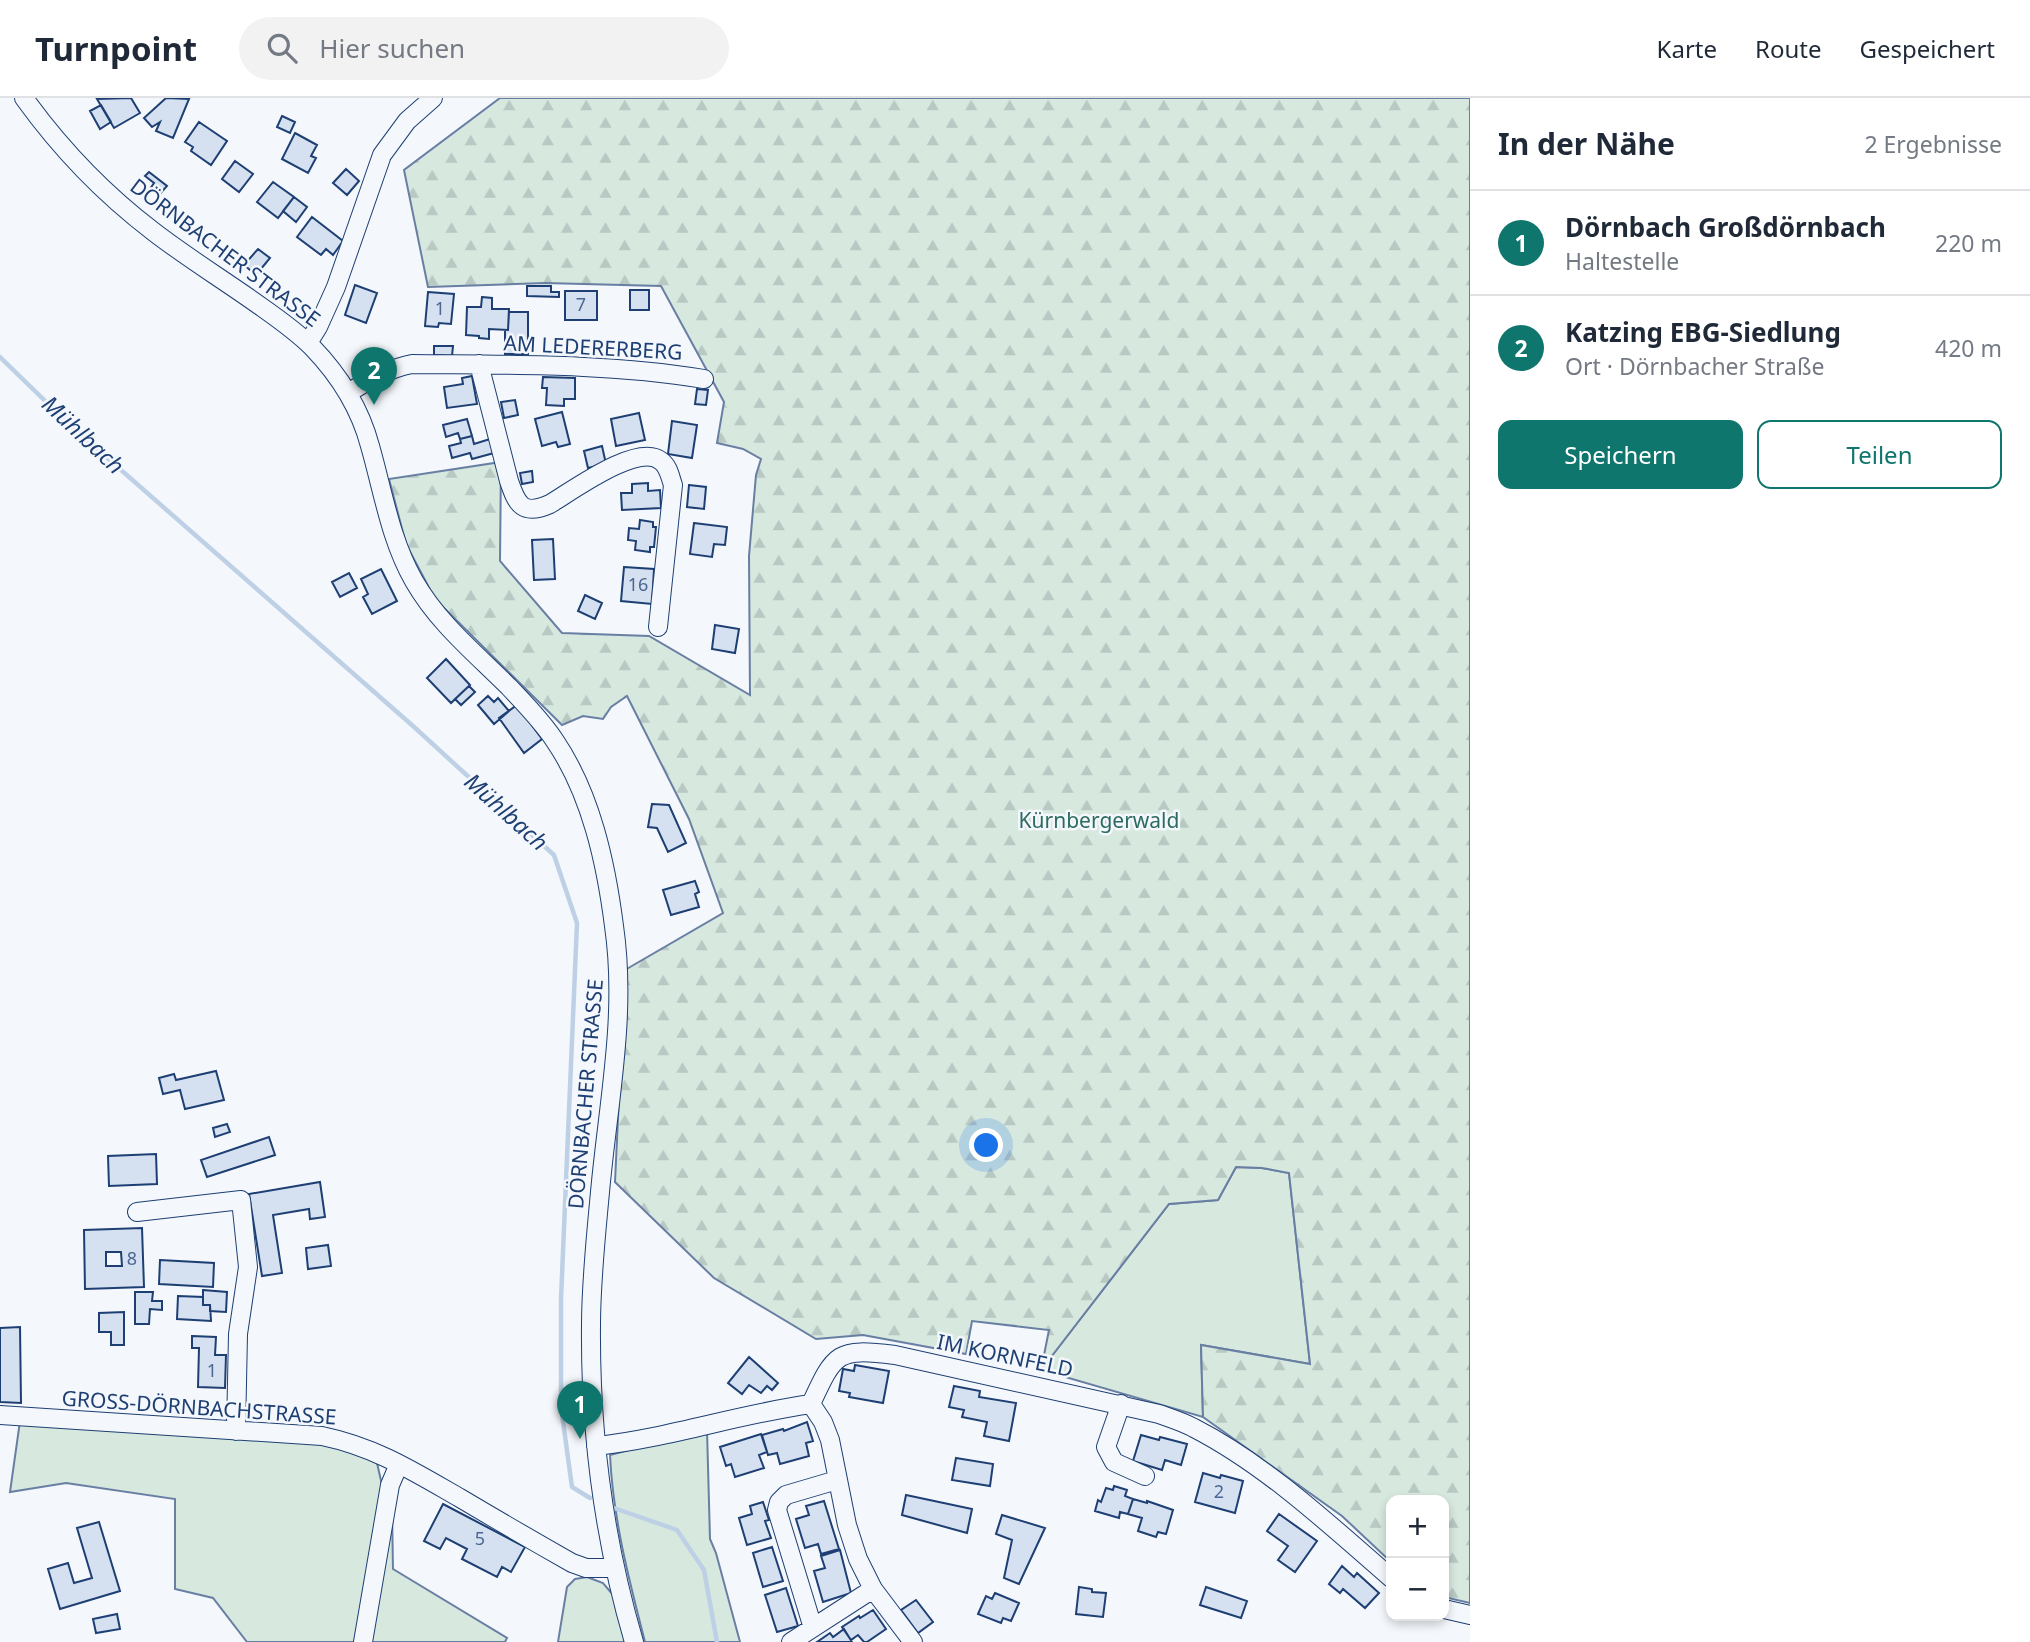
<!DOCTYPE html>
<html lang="de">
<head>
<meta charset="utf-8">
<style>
  body { margin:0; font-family:"Noto Sans",sans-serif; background:#f2f2f3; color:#1f2937 }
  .controls { position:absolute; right:21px; bottom:21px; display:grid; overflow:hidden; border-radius:14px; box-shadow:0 4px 10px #0003 }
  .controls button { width:63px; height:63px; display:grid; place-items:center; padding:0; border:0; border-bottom:2px solid #e0e1e3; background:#fff; color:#1f2937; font:35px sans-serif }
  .you { position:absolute; left:987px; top:1048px; width:24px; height:24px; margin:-18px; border:5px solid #fff; border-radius:50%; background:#1a73e8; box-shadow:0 0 0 10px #1a73e833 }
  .badge { display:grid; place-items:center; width:46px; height:46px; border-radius:50%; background:#0f766e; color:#fff; font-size:23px; font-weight:700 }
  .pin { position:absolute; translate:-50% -58px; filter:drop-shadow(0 2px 4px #0008) }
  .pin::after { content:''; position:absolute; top:37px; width:24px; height:21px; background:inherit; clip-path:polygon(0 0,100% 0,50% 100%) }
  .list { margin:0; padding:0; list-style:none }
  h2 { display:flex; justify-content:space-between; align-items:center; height:91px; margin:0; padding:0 28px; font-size:30px }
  h2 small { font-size:23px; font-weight:400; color:#747a83 }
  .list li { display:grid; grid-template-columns:46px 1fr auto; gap:21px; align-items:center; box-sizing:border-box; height:105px; padding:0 28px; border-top:2px solid #e0e1e3 }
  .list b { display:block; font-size:26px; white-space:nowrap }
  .list p { margin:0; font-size:23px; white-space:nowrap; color:#747a83 }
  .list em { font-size:23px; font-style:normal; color:#747a83 }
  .actions { display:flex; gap:14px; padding:21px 28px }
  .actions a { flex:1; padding:16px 0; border:2px solid #0f766e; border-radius:14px; text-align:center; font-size:24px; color:#0f766e }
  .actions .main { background:#0f766e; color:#fff }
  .icon { flex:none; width:38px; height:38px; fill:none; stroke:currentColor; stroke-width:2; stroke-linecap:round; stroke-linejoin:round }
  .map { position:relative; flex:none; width:1470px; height:1544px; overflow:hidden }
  header { display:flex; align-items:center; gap:42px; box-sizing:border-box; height:98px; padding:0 35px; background:#fff; border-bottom:2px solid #e0e1e3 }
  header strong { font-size:33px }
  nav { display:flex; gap:38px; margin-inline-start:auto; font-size:24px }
  .search { width:490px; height:63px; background:#f2f2f3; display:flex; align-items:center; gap:18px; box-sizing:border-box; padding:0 24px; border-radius:38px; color:#747a83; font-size:26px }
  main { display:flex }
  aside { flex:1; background:#fff }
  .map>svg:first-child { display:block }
  .grass { fill:#d7e8df; stroke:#687fa3; stroke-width:2 }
  .forest { fill:url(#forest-firs); stroke:#687fa3; stroke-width:2 }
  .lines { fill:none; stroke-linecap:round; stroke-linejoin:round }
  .stream { stroke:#bed0e5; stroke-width:4.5 }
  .building { fill:#d5e0f0; stroke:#1d3f73; stroke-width:2; fill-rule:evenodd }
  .minor-casing { stroke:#1d3f73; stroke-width:20 }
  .minor { stroke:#f4f7fb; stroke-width:18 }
  .labels { text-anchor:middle; stroke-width:5; stroke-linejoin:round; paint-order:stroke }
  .number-label { font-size:18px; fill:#4b6792 }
  .street-label { font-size:21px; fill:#1d3f73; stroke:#f4f7fb }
  .park-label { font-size:21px; fill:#2c6c60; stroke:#f4f7fb }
  .water-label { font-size:23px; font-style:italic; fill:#1d3f73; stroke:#f4f7fb }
</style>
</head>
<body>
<header>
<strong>Turnpoint</strong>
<div class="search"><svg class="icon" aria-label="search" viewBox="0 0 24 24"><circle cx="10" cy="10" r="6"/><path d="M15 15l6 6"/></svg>Hier suchen</div>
<nav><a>Karte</a><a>Route</a><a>Gespeichert</a></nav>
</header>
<main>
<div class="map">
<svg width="1470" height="1544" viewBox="0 0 1470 1544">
  <defs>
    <pattern id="forest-firs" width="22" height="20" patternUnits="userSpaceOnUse" patternTransform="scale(1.75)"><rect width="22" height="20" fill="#d7e8df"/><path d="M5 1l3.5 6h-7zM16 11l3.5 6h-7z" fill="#b8c8c3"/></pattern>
  </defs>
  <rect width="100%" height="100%" fill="#f4f7fb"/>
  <path class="grass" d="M1236 1069 1262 1070 1289 1075 1310 1266 1201 1247 1203 1319 1041 1272 1169 1106 1218 1102Z
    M20 1323 317 1344 355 1352 377 1365 382 1387 357 1544H247L213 1500 175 1491V1401L66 1385 10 1394Z
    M707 1332 710 1441 716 1455 740 1544H645C629 1482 613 1421 610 1357Z
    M392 1412 393 1471 507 1540 505 1544H370Z
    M587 1479 603 1485 614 1498 627 1544H558L567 1489 575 1481Z"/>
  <path class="forest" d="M500 0H1470V1505L1444 1499V1402H1391V1464L1342 1418 1203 1319 1201 1247 1310 1266 1289 1075 1262 1070 1236 1069 1218 1102 1169 1106 1041 1272 1049 1232 972 1223 966 1256 863 1237 816 1241 714 1180 615 1084 625 872 723 815 689 721 627 598 611 609 603 621 583 618 562 627 435 501 406 446 389 381 501 364 500 463 562 535 649 538 750 597 749 458 756 377 761 361 743 351 717 345 724 304 661 188 545 185 428 189 404 72Z"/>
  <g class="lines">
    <path class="stream" d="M0 259 72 329 413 628 554 757 577 825 561 1201V1309L572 1389 590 1400
      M614 1410 677 1432 704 1472 717 1544"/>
  </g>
  <path class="building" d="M131 0 140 15 114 30 97 1Z
    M166 0 189 1 173 40 156 33 160 24 152 29 144 20Z
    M101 7 111 24 100 31 90 13Z
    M282 18 295 24 290 35 277 29Z
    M199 24 227 43 211 67 191 53 193 49 185 44Z
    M295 35 317 47 311 58 316 60 308 75 282 61Z
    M235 63 253 76 239 94 222 81Z
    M346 71 359 83 347 97 333 85Z
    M149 74 167 88 159 97 150 91 154 85 145 78Z
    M273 84 294 99 278 120 257 104Z
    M294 99 307 109 296 124 283 113Z
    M312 119 343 143 333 157 326 151 321 157 297 139Z
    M258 151 270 160 256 177 244 167Z
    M355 187 377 195 366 225 345 217Z
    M527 188H551V194H559V199L527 198Z
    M630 192H649V212H630Z
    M565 193H597V222H565Z
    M428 194 454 196 451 226 439 225 438 229 425 228Z
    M482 199 492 200V211H509L508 232 489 231V241L479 240V238L466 237 467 209H481Z
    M509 214H528V256H505V232H508Z
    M434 248H453L452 258 434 257Z
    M472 278 477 306 447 310 444 289 463 286 462 280Z
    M543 279 575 280V301H564V308L546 307 547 290H542Z
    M697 291 708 292 706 307 695 306Z
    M515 302 518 317 504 320 501 304Z
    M562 314 570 346 558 349 556 344 542 348 535 321Z
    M639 315 645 342 616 348 611 321Z
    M467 321 472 338 460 341 458 335 446 339 443 327Z
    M672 323 697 327 692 360 668 356Z
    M472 338 474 346 490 341 494 355 472 361 470 355 452 360 449 348 461 345 460 341Z
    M602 348 606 366 588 370 584 353Z
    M532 373 533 384 522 386 520 375Z
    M648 385V393L660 392 661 410 622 412 621 395H632V386Z
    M689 387 706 389 704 411 687 409Z
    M640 422 653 424V429H656L654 449H650V454L635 452 636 443 628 442 629 430 639 431Z
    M694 425 727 429 725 447 714 446 712 459 690 456Z
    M553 441 555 481 534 482 532 442Z
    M624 469 654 471 652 506 621 503Z
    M381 471 397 503 372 516 363 499 368 496 361 481Z
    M349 475 357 490 340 499 332 484Z
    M585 497 602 505 595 521 578 513Z
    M715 527 739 531 735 555 712 551Z
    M446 561 470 587 451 605 427 580Z
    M469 588 475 594 461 607 455 601Z
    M488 598 494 604 498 600 509 613 494 626 478 607Z
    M517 607 542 641 524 655 499 620Z
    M652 706 669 707 686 745 668 754 657 730 648 729Z
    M695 783 699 794 695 796 699 809 671 817 663 792Z
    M216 973 224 1002 185 1011 180 992 163 996 159 980 174 976 176 982Z
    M227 1026 230 1034 215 1039 213 1030Z
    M269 1039 275 1057 207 1079 201 1062Z
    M156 1056 157 1086 109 1088 108 1058Z
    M320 1084 325 1119 310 1121 309 1111 273 1117 282 1175 262 1178 249 1096Z
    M142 1130 144 1189 85 1191 84 1132ZM106 1154H121L122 1168H106Z
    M328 1147 331 1168 308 1171 306 1150Z
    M160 1162 214 1165 213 1189 159 1186Z
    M203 1192 227 1194 226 1214 210 1213V1207H203Z
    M135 1194H153L152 1203H162V1212L150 1211 149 1226H135Z
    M178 1198 203 1199V1207H210L211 1223 177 1221Z
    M124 1214V1247H111V1234H99V1215Z
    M20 1229 21 1305 0 1304V1230Z
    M192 1238 216 1239 215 1257H226L225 1290 198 1289 199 1250H192Z
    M749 1259 778 1285 772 1292 767 1288 761 1295 749 1287 742 1296 728 1285Z
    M855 1267 889 1273 883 1305 849 1299 850 1295 839 1293 843 1271 854 1273Z
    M954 1288 980 1293 979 1299 1016 1305 1009 1343 984 1338 987 1324 962 1319 964 1312 949 1309Z
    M807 1324 813 1343 806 1345 809 1358 780 1366 777 1355 768 1357 762 1337 783 1331 784 1333Z
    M761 1336 767 1354 759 1357 764 1370 735 1379 731 1366 726 1368 720 1349Z
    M1141 1337 1159 1342 1160 1339 1187 1346 1181 1367 1165 1362 1162 1372 1133 1363Z
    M956 1360 993 1366 990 1388 952 1382Z
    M1203 1375 1220 1380 1221 1377 1243 1383 1235 1415 1195 1404Z
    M1114 1388 1127 1392 1125 1398 1133 1401 1128 1416 1120 1414 1119 1420 1095 1413 1098 1402 1101 1404 1106 1390 1113 1392Z
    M906 1397 972 1411 967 1435 902 1417Z
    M1133 1401 1147 1405V1403L1173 1412 1166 1436 1158 1434 1156 1439 1138 1433 1142 1420 1128 1416Z
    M824 1403 839 1451 821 1456 818 1446 805 1450 796 1421 809 1417 806 1408Z
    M763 1404 769 1422 765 1423 771 1440 747 1447 739 1420 752 1416 750 1408Z
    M443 1406 525 1449 511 1474 502 1469 497 1479 462 1461 467 1451 446 1440 440 1451 424 1443Z
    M1279 1416 1317 1443 1295 1474 1278 1462 1288 1448 1267 1433Z
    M1002 1417 1045 1430 1019 1486 1004 1480 1012 1442 996 1436Z
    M99 1424 120 1493 60 1511 48 1471 68 1465 74 1485 92 1480 77 1430Z
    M772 1449 783 1483 763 1489 753 1455Z
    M840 1452 851 1495 823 1504 814 1473 825 1470 821 1458Z
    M1342 1468 1354 1479 1357 1475 1379 1495 1365 1510 1343 1491 1340 1495 1329 1486Z
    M1079 1489 1092 1491V1494L1106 1495 1103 1519 1076 1516Z
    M1206 1489 1247 1503 1241 1520 1200 1507Z
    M786 1490 798 1528 777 1534 765 1497Z
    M995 1495 1019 1505 1011 1523 1003 1520 1001 1525 978 1516 986 1498 992 1501Z
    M916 1502 933 1524 918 1535 901 1512Z
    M873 1512 886 1531 867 1544H864L858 1537 851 1542 842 1529 859 1518 860 1520Z
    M117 1516 120 1531 96 1535 93 1521Z
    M844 1531 852 1544H817L830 1535 833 1539Z"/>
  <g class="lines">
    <defs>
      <path id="minor" d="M24 0C60 50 104 96 154 134 189 161 227 184 263 210 280 222 297 234 312 249 339 277 360 310 370 348 383 393 390 441 414 483 438 525 475 555 509 589 525 606 542 623 555 643 591 696 606 765 614 828 627 917 608 1005 600 1094 596 1138 591 1183 591 1227 590 1334 604 1442 634 1544
        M308 245 318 229 336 189 382 57 407 23 433 0
        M479 266 509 383C517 407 523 418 550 406 572 393 638 344 661 363 669 369 670 379 673 387L658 529
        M348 295C369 282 387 271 412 266 509 267 608 265 704 281
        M137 1114 241 1102 248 1169 238 1236 236 1333
        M811 1306C835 1254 837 1250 895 1257L1159 1316C1170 1320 1183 1324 1194 1330 1266 1367 1330 1427 1391 1480
        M1121 1306 1106 1349 1114 1364 1145 1378
        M0 1317 322 1338C375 1349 413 1373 460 1400 497 1422 535 1444 572 1465L586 1470H615
        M596 1348C669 1340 739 1316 811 1306L823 1324 830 1342 847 1427 858 1461 873 1491 913 1544
        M1444 1511 1470 1517
        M813 1530 777 1412 779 1404 786 1397 837 1382
        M363 1544 390 1387 399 1366
        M791 1544 873 1491"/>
    </defs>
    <use href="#minor" class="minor-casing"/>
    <use href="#minor" class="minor"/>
  </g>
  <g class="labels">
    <g class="number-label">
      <text x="581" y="213">7</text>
      <text x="440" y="217">1</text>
      <text x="638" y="493">16</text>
      <text x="132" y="1167">8</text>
      <text x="212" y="1279">1</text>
      <text x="1219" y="1400">2</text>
      <text x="480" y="1447">5</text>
    </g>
    <g class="street-label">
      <text transform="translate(225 155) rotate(37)" y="7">DÖRNBACHER STRASSE</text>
      <text transform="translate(593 250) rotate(3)" y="7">AM LEDERERBERG</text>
      <text transform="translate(586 996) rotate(-85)" y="7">DÖRNBACHER STRASSE</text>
      <text transform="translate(1005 1258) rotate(12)" y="7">IM KORNFELD</text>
      <text transform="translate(199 1310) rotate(4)" y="7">GROSS-DÖRNBACHSTRASSE</text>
    </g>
    <g class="park-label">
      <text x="1099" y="730">Kürnbergerwald</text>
    </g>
    <g class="water-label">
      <text transform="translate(83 337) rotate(43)" y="8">Mühlbach</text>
      <text transform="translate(506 714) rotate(42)" y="8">Mühlbach</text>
    </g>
  </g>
</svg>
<div class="controls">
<button>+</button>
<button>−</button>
</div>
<div class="you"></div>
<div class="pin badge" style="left:580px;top:1341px">1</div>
<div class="pin badge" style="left:374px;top:307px">2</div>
</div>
<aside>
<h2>In der Nähe<small>2 Ergebnisse</small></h2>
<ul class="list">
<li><span class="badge">1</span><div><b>Dörnbach Großdörnbach</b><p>Haltestelle</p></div><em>220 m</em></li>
<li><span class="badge">2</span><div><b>Katzing EBG-Siedlung</b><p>Ort · Dörnbacher Straße</p></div><em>420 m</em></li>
</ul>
<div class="actions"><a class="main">Speichern</a><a>Teilen</a></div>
</aside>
</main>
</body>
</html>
